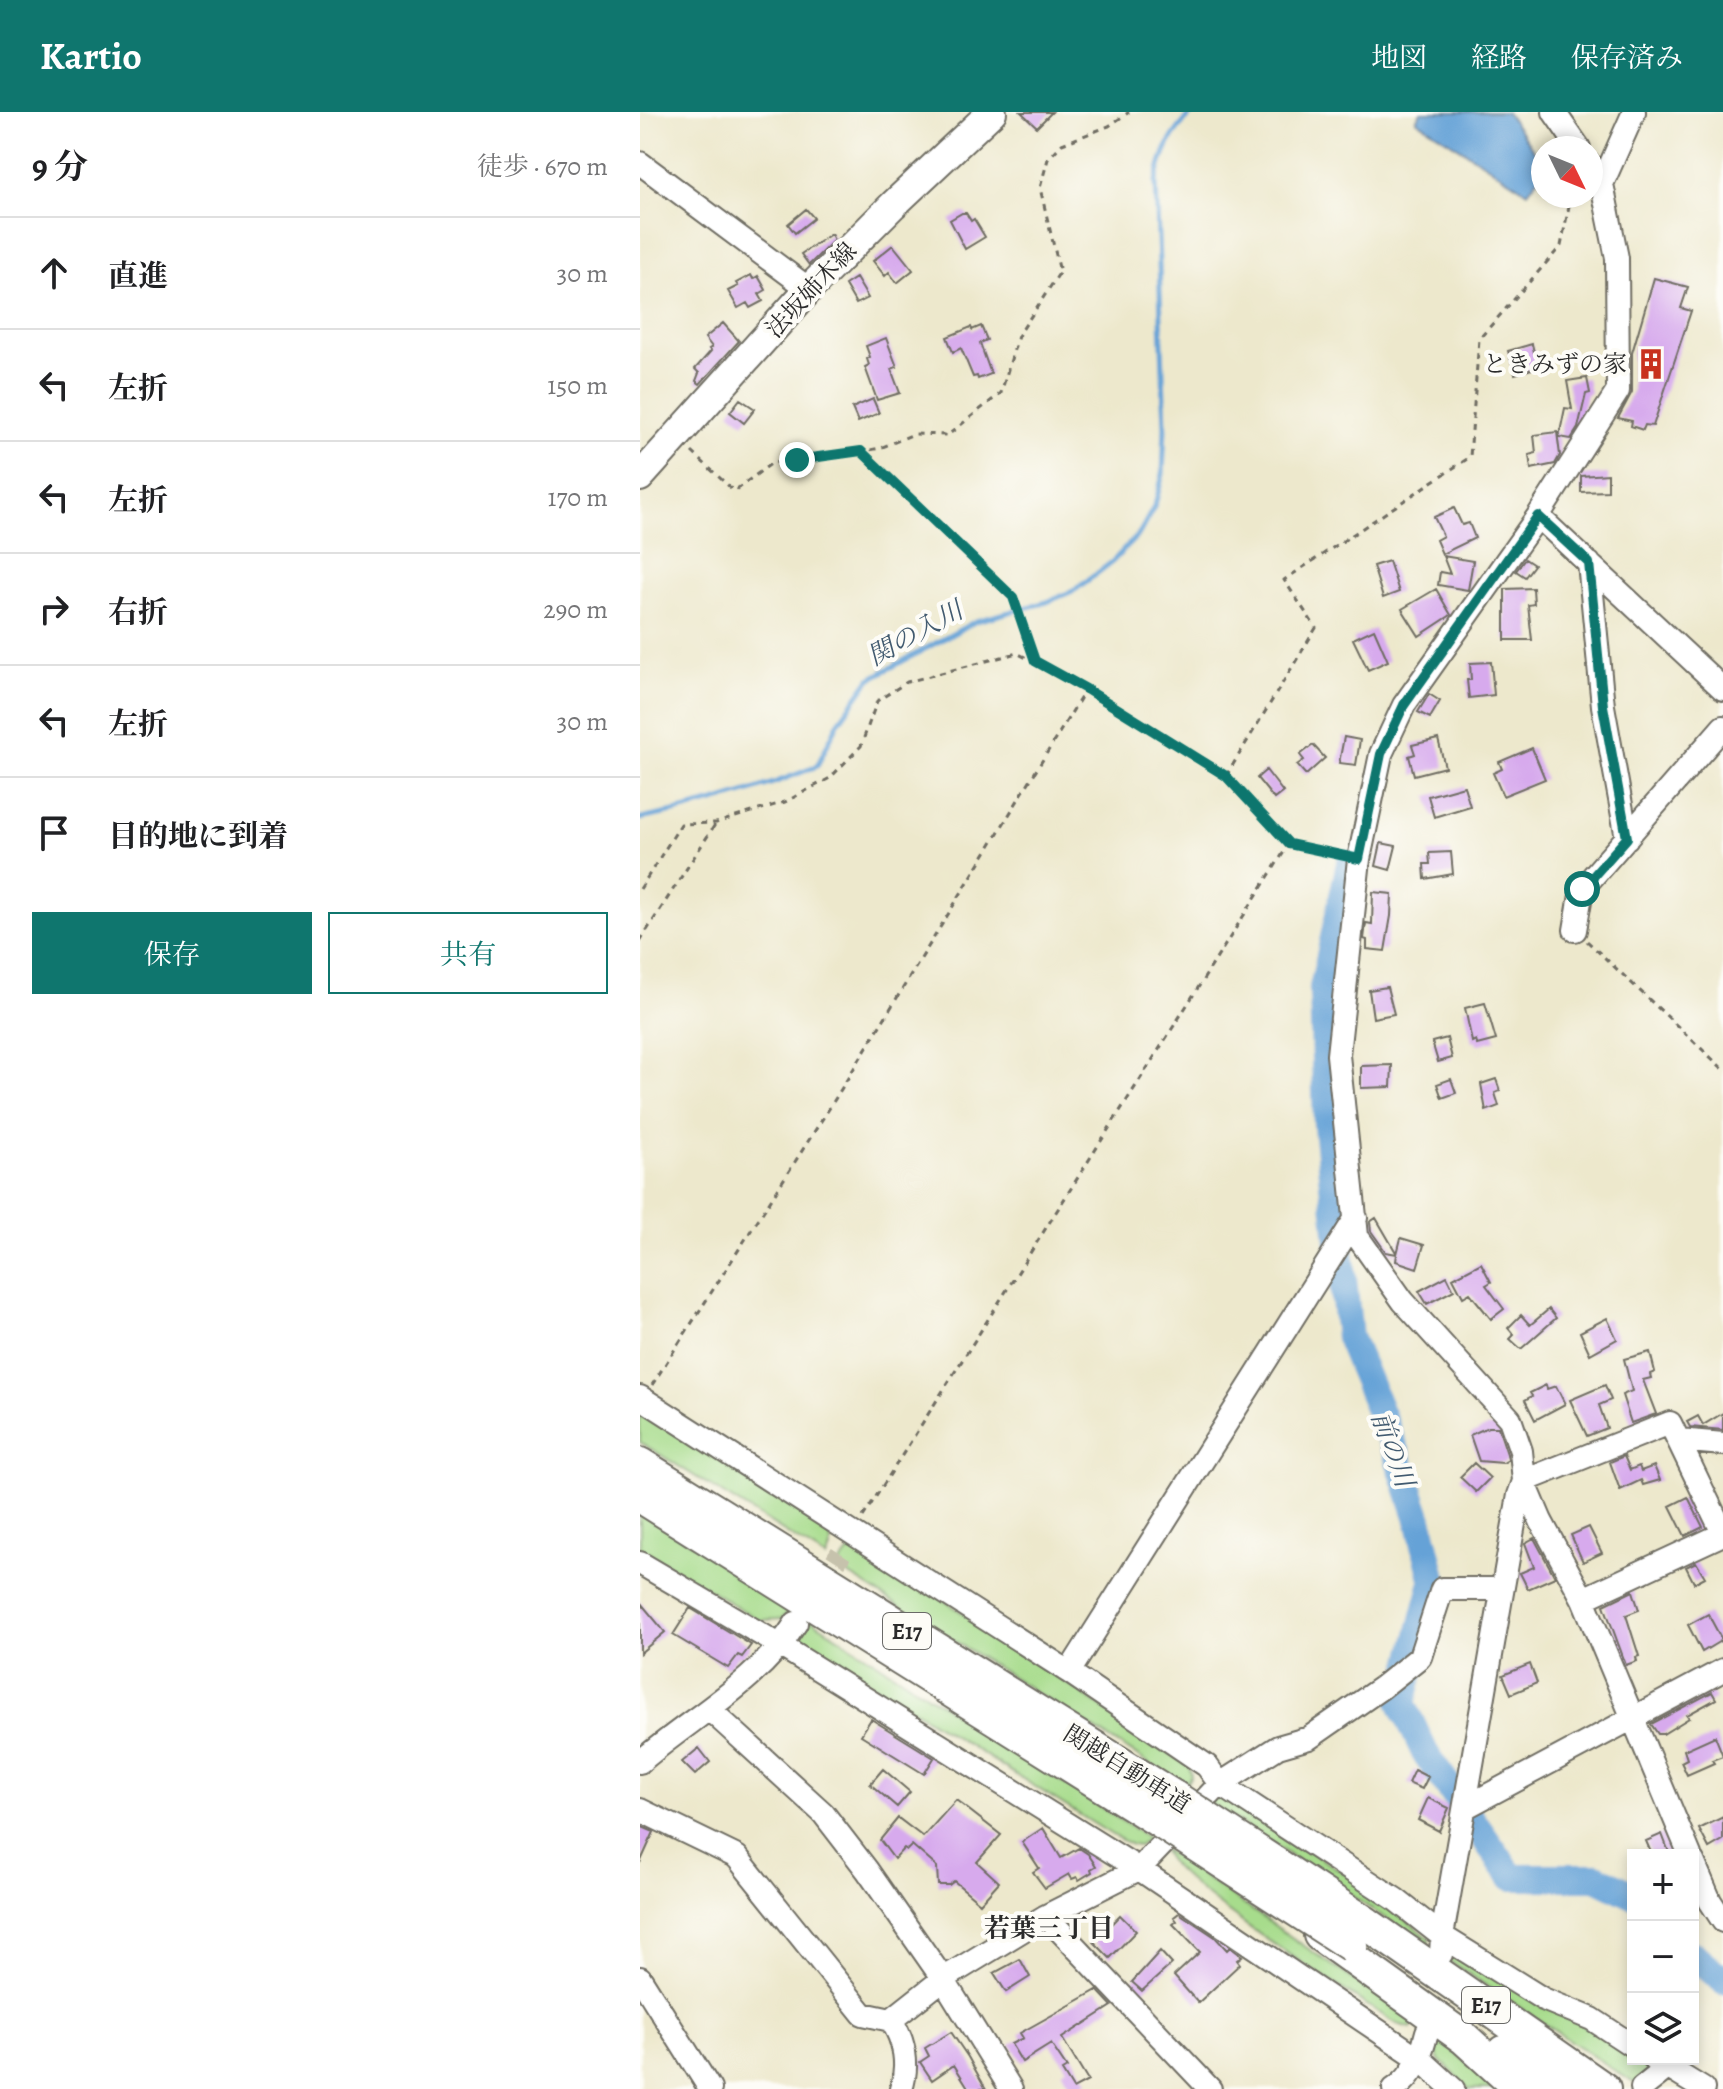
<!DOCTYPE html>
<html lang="ja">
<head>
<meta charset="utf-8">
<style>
  body { margin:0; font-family:Alegreya,"Noto Serif JP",serif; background:#f2f2f2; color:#202124 }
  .controls { position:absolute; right:24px; bottom:24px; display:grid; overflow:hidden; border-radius:0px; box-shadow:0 4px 12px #0003 }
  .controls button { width:72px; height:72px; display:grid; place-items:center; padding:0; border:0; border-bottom:2px solid #e0e0e0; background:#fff; color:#202124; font:40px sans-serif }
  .compass { position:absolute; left:891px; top:24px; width:72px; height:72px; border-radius:50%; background:#fff; box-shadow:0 4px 12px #0003; rotate:133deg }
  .stop { position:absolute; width:24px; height:24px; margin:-18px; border:6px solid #0f766e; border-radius:50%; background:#fff }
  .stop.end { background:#0f766e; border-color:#fff; box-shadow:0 2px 8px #0008 }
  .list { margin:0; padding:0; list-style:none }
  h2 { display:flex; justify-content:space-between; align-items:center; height:104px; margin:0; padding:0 32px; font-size:34px }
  h2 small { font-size:26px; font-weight:400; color:#757577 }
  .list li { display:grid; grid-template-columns:52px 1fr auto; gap:24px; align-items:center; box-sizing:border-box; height:112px; padding:0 32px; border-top:2px solid #e0e0e0 }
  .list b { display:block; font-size:30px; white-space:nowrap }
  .list em { font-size:26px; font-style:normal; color:#757577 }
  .actions { display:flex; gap:16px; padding:24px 32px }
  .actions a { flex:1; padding:18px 0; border:2px solid #0f766e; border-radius:0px; text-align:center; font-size:28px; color:#0f766e }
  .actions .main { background:#0f766e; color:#fff }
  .icon { flex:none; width:44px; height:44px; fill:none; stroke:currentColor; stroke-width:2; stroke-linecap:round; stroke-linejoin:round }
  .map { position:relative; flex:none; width:1083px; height:1977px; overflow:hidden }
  header { display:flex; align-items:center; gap:48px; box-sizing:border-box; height:112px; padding:0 40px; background:#0f766e; color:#fff }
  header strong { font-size:38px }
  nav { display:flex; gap:44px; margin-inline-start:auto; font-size:28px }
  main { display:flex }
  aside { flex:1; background:#fff }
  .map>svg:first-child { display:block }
  .green { fill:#a7dc8c; stroke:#69845c; stroke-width:2 }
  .water { fill:#65a2d7; stroke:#486681; stroke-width:2 }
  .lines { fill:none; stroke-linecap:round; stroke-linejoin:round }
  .stream { stroke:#65a2d7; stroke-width:5 }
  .river { stroke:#65a2d7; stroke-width:28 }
  .building { fill:#d7aaed }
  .minor-tunnel { stroke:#c6c2ac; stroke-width:22; stroke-dasharray:22 11; stroke-linecap:butt }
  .minor-casing { stroke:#6f6d63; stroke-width:26 }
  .major-casing { stroke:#6f6d63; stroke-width:32 }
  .highway-casing { stroke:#6f6d63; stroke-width:36 }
  .path { stroke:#6f6d63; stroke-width:3; stroke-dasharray:6 6; stroke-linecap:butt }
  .minor { stroke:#fff; stroke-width:22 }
  .major { stroke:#fff; stroke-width:28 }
  .highway { stroke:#fff; stroke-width:32 }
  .highway-bridge-casing { stroke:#6f6d63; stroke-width:36; stroke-linecap:butt }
  .highway-bridge { stroke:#fff; stroke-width:32 }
  .route { stroke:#0f766e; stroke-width:10 }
  .labels { text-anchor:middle; stroke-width:8; stroke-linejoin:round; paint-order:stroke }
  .shield { fill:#fdfcf7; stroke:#6a6a68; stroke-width:2 }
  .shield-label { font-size:22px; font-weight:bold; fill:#2b2b2b }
  .street-label { font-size:24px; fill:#2b2b2b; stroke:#fdfcf7 }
  .poi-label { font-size:24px; fill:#2b2b2b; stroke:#fdfcf7; text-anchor:end }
  .water-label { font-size:26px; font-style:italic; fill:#425b70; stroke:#fdfcf7 }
  .neighbourhood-label { font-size:26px; font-weight:bold; fill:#2b2b2b; stroke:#fdfcf7 }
</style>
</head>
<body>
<header>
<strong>Kartio</strong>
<nav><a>地図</a><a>経路</a><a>保存済み</a></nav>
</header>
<main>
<aside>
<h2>9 分<small>徒歩 · 670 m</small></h2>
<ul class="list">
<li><svg class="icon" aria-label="ahead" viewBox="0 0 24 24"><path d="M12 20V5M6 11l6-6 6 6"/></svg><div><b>直進</b></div><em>30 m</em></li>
<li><svg class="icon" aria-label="left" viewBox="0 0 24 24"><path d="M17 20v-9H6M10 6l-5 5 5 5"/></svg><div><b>左折</b></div><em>150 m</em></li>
<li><svg class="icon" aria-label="left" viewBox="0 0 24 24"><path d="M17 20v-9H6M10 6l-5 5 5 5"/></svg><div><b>左折</b></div><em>170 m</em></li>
<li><svg class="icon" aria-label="right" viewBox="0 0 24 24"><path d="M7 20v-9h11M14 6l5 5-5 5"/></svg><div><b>右折</b></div><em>290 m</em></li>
<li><svg class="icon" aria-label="left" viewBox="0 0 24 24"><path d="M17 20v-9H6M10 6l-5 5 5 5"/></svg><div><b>左折</b></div><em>30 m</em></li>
<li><svg class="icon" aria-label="arrive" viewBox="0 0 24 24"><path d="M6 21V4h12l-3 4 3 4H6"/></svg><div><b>目的地に到着</b></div></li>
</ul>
<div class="actions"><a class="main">保存</a><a>共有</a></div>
</aside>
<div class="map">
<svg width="1083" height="1977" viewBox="0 0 1083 1977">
  <rect width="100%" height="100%" fill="#fdfcf7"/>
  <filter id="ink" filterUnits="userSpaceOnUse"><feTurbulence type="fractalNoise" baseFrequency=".0125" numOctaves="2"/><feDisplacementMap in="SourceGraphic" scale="16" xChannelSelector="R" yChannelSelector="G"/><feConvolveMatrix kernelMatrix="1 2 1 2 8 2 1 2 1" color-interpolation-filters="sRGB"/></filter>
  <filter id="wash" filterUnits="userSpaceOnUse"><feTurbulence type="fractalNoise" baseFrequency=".006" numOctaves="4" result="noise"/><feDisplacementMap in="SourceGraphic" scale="32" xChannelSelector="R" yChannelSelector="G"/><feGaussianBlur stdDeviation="1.8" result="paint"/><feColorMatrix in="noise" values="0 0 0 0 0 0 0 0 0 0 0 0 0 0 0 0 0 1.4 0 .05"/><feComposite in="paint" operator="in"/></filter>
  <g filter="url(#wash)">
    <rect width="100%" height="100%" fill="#ede8cc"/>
    <path class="green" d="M0 1293 186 1413C192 1426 193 1433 186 1446L0 1330Z
      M0 1399 153 1495 142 1507 119 1508 0 1436Z
      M219 1436 231 1439 549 1654 551 1663 545 1674 197 1455 211 1437Z
      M167 1505 508 1726 499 1734 492 1733 472 1723 163 1529 160 1517Z
      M575 1680 717 1769 789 1826V1835L567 1689Z
      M523 1737 775 1910 771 1916 757 1912C720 1888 527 1770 523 1737Z
      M810 1839 993 1941V1947H1002L1020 1958 1000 1975 803 1845Z
      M790 1920 859 1977H829L799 1947Z"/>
    <path class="water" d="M781 0H866L903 51V59L888 80 776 8Z"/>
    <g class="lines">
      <path class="stream" d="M0 707C61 696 120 678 177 654L198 611 230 567 336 509 407 490 435 478 472 450 499 422 515 393 523 362 525 315 516 69C524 37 530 24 553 0"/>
      <path class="river" d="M710 752 683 876 687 1014 709 1225 756 1339 779 1407 794 1470 762 1591 785 1641 872 1765H956L993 1783
        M1053 1843 1083 1868"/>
    </g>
    <g id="blocks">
      <path class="building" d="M381 0H412L397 15Z
        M166 97 174 106 155 121 148 112Z
        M322 101H326L331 109 334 107 345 125 325 137 310 108Z
        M191 122 194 128 169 153 161 142Z
        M253 133 273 158 257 171 249 160 245 164 233 149Z
        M111 163 113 167 118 164 126 178 119 182 123 189 110 196 107 191 98 196 88 179 98 174 96 171Z
        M216 166 228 186 216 192 205 173Z
        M1014 166 1048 175 1041 196 1051 199 1013 314 1005 313 1003 318 991 314 992 309 978 306 992 280V241Z
        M83 211 99 229 60 272 56 269 59 261 55 257 71 239 69 237 72 235 65 226Z
        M341 214 347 228 340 231 351 262 338 267 337 264 333 265 321 236 313 240 307 225 331 215 332 218Z
        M246 226 257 255 251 257 260 281 237 288 225 255 229 253 227 247 230 245 226 234Z
        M892 232 894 240H898L902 254 875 262 868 239Z
        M947 266 950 281 946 282 938 316 931 327 919 325 925 296 932 297 927 269Z
        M100 287 115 297 104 311 90 300Z
        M233 287 239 301 218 310 212 296Z
        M917 320 920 343 915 352 891 357 889 343 896 341 894 323Z
        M968 362V379L941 380V364Z
        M814 396 822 413 829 411 835 426 802 442 796 428 803 424 794 405Z
        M803 444 833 449 828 478 798 473 800 460 810 462Z
        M885 447 894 453 885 465 876 459Z
        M749 449 759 480 743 486 733 454Z
        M893 476 894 492 888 493 892 528H865V477Z
        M796 477 811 503 779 524 762 497Z
        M734 517 748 549 728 558 713 527Z
        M851 550 854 583 829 586 827 568H831L830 551Z
        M789 582 800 589 790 606 778 600Z
        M704 625 720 628 716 653 699 651Z
        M798 627 805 655 774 663 769 644 775 642 772 633Z
        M673 633 685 646 666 663 657 653 664 648 660 643Z
        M892 636 905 667 863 684 853 661 862 657 859 650Z
        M626 658 643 680 634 687 617 666Z
        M824 674 830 694 794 705 788 684Z
        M741 731 756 734 750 758 736 754Z
        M811 740 813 762 785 767 784 752H790L789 741Z
        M733 780 752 782 751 804 745 839 727 837V828L724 827 726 811 732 812Z
        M747 875 754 902 733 906 729 878Z
        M845 891 856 928 837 933 836 928 832 930 825 896Z
        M807 926 812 946 798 950 792 930Z
        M752 953 751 975 721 976V954Z
        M811 967 816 981 802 986 797 972Z
        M856 967 860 979 855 981 859 994 846 999 841 972Z
        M736 1106 757 1142 761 1126 784 1133 777 1156 756 1149 757 1142 746 1140 731 1119 730 1110Z
        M841 1151 851 1170 846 1173 864 1197 851 1207 830 1181 823 1185 813 1166Z
        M807 1164 814 1178 787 1192 779 1179Z
        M909 1197 916 1206 881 1237 870 1227 874 1223 868 1216 881 1203 890 1213Z
        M967 1206 977 1227 950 1242 940 1220Z
        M1010 1240 1015 1260 1010 1262 1011 1266 1003 1268 1016 1302 991 1311 982 1283 992 1279 984 1247Z
        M906 1273 907 1277 916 1274 925 1292 895 1308 885 1288 892 1284 890 1281Z
        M965 1273 971 1288 959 1293 967 1316 947 1324 930 1288Z
        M1083 1301V1318L1050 1315 1047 1310 1058 1304 1063 1313Z
        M848 1315H858L867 1342 868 1348 863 1351 839 1349 830 1323Z
        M984 1344 990 1358 999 1354 1001 1359 1014 1354 1020 1368 1003 1373 1001 1368 980 1378 970 1350Z
        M834 1351 850 1366 836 1380 820 1365Z
        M1048 1385 1063 1415 1045 1424 1030 1394Z
        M949 1415 962 1441 943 1450 931 1423Z
        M894 1426 915 1465 888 1477 880 1461 894 1455 885 1431Z
        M1056 1450 1065 1465 1054 1471 1046 1455Z
        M993 1479 999 1498 986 1503 999 1544 996 1545 997 1549 986 1553 964 1493Z
        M0 1490 25 1520 0 1541Z
        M50 1496 111 1533 102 1545 98 1543 88 1556 33 1523Z
        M1068 1502 1082 1528 1062 1540 1048 1513Z
        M890 1552 897 1571 871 1582 863 1563Z
        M1072 1580 1076 1587 1047 1603 1049 1606 1023 1622H1018L1011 1612Z
        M231 1607 294 1646 284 1662 221 1623Z
        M1075 1624 1083 1644 1072 1648 1074 1651 1047 1663 1041 1650 1047 1647 1044 1638Z
        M59 1636 70 1650 55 1663 42 1650Z
        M243 1657 270 1680 257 1695 230 1672Z
        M774 1658 788 1665 782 1677 768 1671Z
        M788 1686 809 1696 799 1719 778 1708Z
        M316 1688 361 1723 337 1750 359 1770 340 1791 314 1769 309 1773H298L297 1755 272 1733 267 1738 264 1736 254 1747 240 1728 258 1706 283 1725Z
        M1083 1705V1728L1069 1736 1059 1717Z
        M0 1714 14 1720 0 1751Z
        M403 1716 421 1746 439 1736 448 1742 456 1754 451 1757 452 1760 439 1768 437 1765 432 1767 429 1762 405 1776 393 1760 399 1756 382 1730Z
        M1022 1722 1030 1743H1012L1006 1729Z
        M539 1801 575 1825 587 1838 590 1835 602 1844 597 1848 600 1852 558 1891 534 1864 560 1840 533 1812 537 1809 534 1805Z
        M480 1803 496 1819 470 1846 454 1830Z
        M520 1839 532 1852 502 1879 492 1870Z
        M380 1847 390 1865 366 1880 354 1861Z
        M457 1878 472 1894 422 1926 448 1969 433 1977 422 1959 427 1956 411 1932 382 1950 371 1932 383 1926 380 1921Z
        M311 1920 328 1945 346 1977H329L314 1953 292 1968 280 1950 289 1944 285 1936Z"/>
    </g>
  </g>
  <g filter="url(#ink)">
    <use href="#blocks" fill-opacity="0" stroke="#6f6d63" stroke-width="2"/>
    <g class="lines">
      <path class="minor-tunnel" d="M178 1477 201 1441"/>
      <defs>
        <path id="minor" d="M914 0 939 36
          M0 51 169 177
          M962 72 994 0
          M898 404 1083 577
          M949 451 963 594 987 726
          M935 818 942 777 1083 615
          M0 1285 429 1560 567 1654 580 1672 755 1787 802 1824 903 1887 952 1907 993 1934
          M1039 1328 1083 1332
          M0 1451 141 1534 499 1757 780 1947 813 1977
          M943 1487 1083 1422
          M429 1560 716 1106
          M69 1597 183 1701 227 1758 303 1867 371 1977
          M0 1650C52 1605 119 1570 156 1511
          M826 1695 1083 1558
          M0 1698 97 1745 223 1902 251 1908
          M1050 1743 943 1487 901 1409 884 1369 1030 1311 1083 1421
          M1053 1749 1070 1789 1083 1809
          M406 1804 570 1977
          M801 1842 802 1824 879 1383 884 1369 881 1339 870 1307 763 1189 717 1124 698 943 719 747 741 642 764 593 898 404 978 279 977 146 962 72 951 54
          M0 1866 70 1977
          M1014 1947 1063 1977
          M1002 1976 1027 1956
          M261 1977C269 1954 265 1929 251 1908L303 1867 406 1804 499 1757 580 1672 638 1635 669 1626 741 1576 780 1545 802 1477H862
          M754 1977C775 1964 781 1943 787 1920"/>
        <path id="major" d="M0 365 169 177 253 93 352 0"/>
        <path id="highway" d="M0 1352 534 1685
          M0 1384 519 1709
          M726 1811 964 1977
          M680 1823 824 1926 880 1977
          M864 1940 917 1977"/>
      </defs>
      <use href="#minor" class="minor-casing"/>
      <use href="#major" class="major-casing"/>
      <use href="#highway" class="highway-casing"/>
      <path class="path" d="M52 340 94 379 132 351 205 343 240 336 274 322 308 323 361 281 378 224 420 160 400 76 408 47 422 32 469 14 489 0
        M223 340 373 485 395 549
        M586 664 676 516 644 468 830 345 839 227 921 134 931 84
        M0 777 41 712 76 711 145 690 190 666 221 634 237 589 267 570 377 541 446 577 586 664 649 732
        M0 829 76 711
        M947 829 1083 957
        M12 1273 192 992 446 577
        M223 1405 649 732 700 743"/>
      <use href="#minor" class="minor"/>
      <use href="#major" class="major"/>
      <use href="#highway" class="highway"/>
      <defs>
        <path id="highway-bridge" d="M534 1685 726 1811
          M519 1709 712 1834"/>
      </defs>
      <use href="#highway-bridge" class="highway-bridge-casing"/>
      <use href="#highway-bridge" class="highway-bridge"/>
    </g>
  </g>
  <g class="lines" filter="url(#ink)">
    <path class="route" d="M157 348 221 339 373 485 395 549 446 577 586 664 649 732 719 747 741 642 764 593 898 404 949 451 963 594 987 726 942 777"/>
  </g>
  <defs>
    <symbol id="building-bare" viewBox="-9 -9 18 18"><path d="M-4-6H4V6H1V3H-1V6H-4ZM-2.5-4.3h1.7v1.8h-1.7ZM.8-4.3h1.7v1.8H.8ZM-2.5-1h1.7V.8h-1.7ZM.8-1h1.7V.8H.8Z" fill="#c8321e" stroke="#fdfcf7" stroke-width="2.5" paint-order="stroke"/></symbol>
  </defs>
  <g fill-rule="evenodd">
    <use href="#building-bare" x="989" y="230" width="44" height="44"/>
  </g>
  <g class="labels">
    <g class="shield">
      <rect x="243" y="1501" width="48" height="36" rx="6"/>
      <rect x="822" y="1875" width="48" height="36" rx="6"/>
    </g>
    <g class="shield-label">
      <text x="267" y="1527">E17</text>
      <text x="846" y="1901">E17</text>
    </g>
    <g class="street-label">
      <text transform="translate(171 178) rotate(-47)" y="8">法坂姉木線</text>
      <text transform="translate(487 1657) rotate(32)" y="8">関越自動車道</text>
    </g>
    <g class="poi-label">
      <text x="987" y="260">ときみずの家</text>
    </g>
    <g class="water-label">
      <text transform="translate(275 521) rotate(-29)" y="9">関の入川</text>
      <text transform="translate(753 1337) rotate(70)" y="9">前の川</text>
    </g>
    <g class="neighbourhood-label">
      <text x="409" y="1825">若葉三丁目</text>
    </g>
  </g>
</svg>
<div class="controls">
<button>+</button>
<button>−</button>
<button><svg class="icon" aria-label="layers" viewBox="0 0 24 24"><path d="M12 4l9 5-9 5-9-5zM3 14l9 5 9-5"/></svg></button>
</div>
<svg class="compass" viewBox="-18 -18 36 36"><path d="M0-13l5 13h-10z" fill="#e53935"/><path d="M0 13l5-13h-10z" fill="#757577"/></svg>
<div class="stop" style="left:942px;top:777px"></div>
<div class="stop end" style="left:157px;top:348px"></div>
</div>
</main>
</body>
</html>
